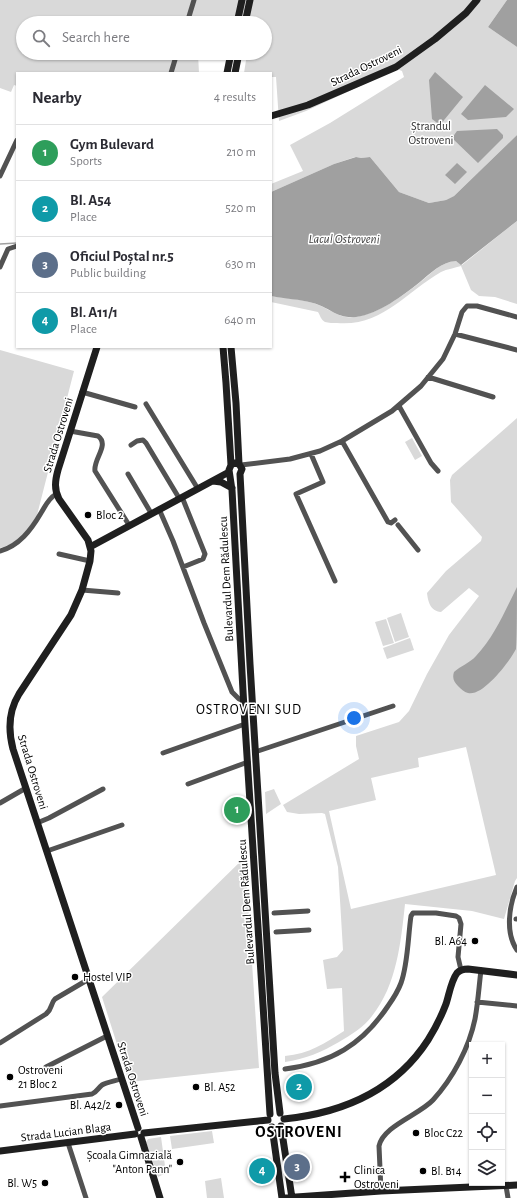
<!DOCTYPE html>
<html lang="en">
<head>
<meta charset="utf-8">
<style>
  body { margin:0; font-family:"Alegreya Sans",sans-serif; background:#f7f7f7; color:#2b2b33 }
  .controls { position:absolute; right:12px; bottom:12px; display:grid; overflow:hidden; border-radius:0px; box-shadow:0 1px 3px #0004 }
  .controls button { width:36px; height:36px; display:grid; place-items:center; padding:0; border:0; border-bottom:1px solid #e1e1e2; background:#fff; color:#2b2b33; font:20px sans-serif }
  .you { position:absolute; left:354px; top:718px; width:14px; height:14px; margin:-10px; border:3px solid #fff; border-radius:50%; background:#1a73e8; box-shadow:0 0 0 6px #1a73e833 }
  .badge { display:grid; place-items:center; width:26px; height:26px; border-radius:50%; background:#000; color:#fff; font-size:13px; font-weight:700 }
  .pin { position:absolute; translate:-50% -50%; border:2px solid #fff; box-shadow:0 1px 4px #0006 }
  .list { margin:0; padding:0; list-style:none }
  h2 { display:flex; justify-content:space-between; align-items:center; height:52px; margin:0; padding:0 16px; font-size:17px }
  h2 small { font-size:13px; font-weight:400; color:#7c7c81 }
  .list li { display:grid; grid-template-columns:26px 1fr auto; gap:12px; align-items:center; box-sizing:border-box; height:56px; padding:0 16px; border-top:1px solid #e1e1e2 }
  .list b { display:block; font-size:15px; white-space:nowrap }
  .list p { margin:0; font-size:13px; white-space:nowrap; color:#7c7c81 }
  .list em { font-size:13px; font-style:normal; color:#7c7c81 }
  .icon { flex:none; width:22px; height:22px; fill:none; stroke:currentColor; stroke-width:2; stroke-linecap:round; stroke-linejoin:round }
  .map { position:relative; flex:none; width:517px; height:1198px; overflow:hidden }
  .search { position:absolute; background:#fff; box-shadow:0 1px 3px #0004; left:16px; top:16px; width:256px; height:44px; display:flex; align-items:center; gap:10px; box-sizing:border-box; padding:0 14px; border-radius:22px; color:#7c7c81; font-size:15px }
  .panel { position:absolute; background:#fff; box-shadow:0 1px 3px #0004; left:16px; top:72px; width:256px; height:276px; border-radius:0px }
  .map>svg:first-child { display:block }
  .green { fill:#d9d9d9; fill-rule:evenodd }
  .water { fill:#a0a0a0 }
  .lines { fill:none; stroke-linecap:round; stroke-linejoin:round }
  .stream { stroke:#a0a0a0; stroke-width:1.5 }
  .street { stroke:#525252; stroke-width:5 }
  .secondary { stroke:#1f1f1f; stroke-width:7 }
  .poi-dot { fill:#000; stroke:#fff; stroke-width:1.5 }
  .labels { text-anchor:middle; stroke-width:3; stroke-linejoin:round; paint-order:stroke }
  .street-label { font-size:12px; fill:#000; stroke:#fff }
  .park-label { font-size:12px; fill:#303030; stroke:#fff }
  .poi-label { font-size:12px; fill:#000; stroke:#fff; text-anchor:start }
  .water-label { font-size:13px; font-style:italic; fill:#414141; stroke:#fff }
  .quarter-label { font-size:14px; letter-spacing:1px; fill:#000; stroke:#fff }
  .district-label { font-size:16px; font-weight:bold; letter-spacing:1px; fill:#000; stroke:#fff }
</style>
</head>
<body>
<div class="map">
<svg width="517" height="1198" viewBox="0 0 517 1198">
  <rect width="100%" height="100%" fill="#fff"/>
  <path class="green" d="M0 0H507L488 27 517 47V135L454 196 446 200 429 203 399 192 370 157 361 158 355 157 334 164 271 192V184L303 171 290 145 330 123 404 77 402 71 397 69 306 111 279 121 276 77H271V73H244L247 54 240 53H265V23H23V53H202L198 54 199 73H17V86L14 85 11 92 0 88Z
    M517 221V304L495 297 479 296 471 290 461 266C455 268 447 269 441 272 406 292 382 327 337 323 334 323 328 323 325 322 321 320 320 315 318 312L271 302V296C285 298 300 299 313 303 328 307 339 320 356 317 378 313 400 298 418 284 430 275 440 262 456 261L462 265Z
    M0 350 74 371 37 515C27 531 19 543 0 548Z
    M517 418V878L515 881 504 919 472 911 405 904C401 941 397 985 372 1016 364 1027 351 1035 339 1042 322 1052 305 1059 285 1062V1056C309 1054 325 1043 344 1031L342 988 327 989 323 960 337 957 343 950 338 867 325 814 322 813 299 814 287 812 283 805 359 759 356 746V736L399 722 409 711 427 674 449 635 479 596 469 588 441 612C430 611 428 601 427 593L446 571 481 541 482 537 451 502 450 480 452 475ZM466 747 496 875 351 909 329 811 376 800 371 778 419 767 418 758Z
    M412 438 422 456 415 460 405 442Z
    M401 613 409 637 395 642 387 618Z
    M386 619 394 643 383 646 375 622Z
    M410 638 414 650 387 659 383 648Z
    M274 789 281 804 266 814 265 792Z
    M245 857 259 1068 129 1082 102 997Z
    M212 1131 214 1143 172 1149 170 1136Z
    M161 1137 166 1173 158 1177 146 1142 148 1139Z
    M221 1178 224 1198H207L205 1181Z"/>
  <path class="water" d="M507 0H517V47L488 27Z
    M435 72 463 97 440 125 432 119 429 80Z
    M485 85 514 109 506 117 468 120 461 114Z
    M497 129 503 135V138L478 163 452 138 457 131Z
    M517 135V221L461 265 456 261C441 262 431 273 420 282 402 296 379 314 356 317 337 319 329 307 313 303 300 299 285 299 271 296V192L334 164 356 157 361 158 370 157 399 192 429 203 446 200 454 196Z
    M457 163 467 172 455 184 445 175Z
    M517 587C517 597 517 643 516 649 510 661 483 697 468 693 464 692 461 689 458 686 454 682 452 678 454 672 460 666 470 663 476 656 494 637 505 611 517 587Z"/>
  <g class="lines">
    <path class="stream" d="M0 244 17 243"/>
    <path class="street" d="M187 23 194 0
      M171 73 177 53
      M0 176 17 140
      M0 267 8 249 17 246
      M455 334 517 350
      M428 377 493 397
      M82 392 135 407
      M146 404 198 489
      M399 406 431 463 438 471
      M70 431 98 436C110 445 93 459 95 471L129 525
      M342 441 388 522 391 523 395 520
      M131 445 137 441 143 440 146 443 179 498
      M311 454 323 482 296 494 335 581
      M241 465 290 459 320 451 342 441 392 411 421 386 443 359 455 334 462 312 467 306H477L517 317
      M128 474 151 513
      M182 497 205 554 203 559 183 567
      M159 509 173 541 204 623 232 692 239 699 244 701
      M398 525 418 550
      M0 551C19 546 31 530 41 513 46 505 48 499 56 494
      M59 554 90 561
      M82 590 118 593
      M255 752 393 706
      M163 753 245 724
      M188 784 248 762
      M0 803 26 788
      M37 823 49 818 103 789
      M47 851 122 825
      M517 887C509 905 505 933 517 950
      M274 913 308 911
      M516 919H517
      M276 932 309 930
      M477 1002 517 1006
      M0 1043 46 1014C53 1008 50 1004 55 999L89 979
      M46 1067 107 1036
      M285 1069C331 1063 362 1045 388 1006 393 999 398 991 401 983 408 964 408 936 411 916L413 913H436L456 916 459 918 461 924 458 957 461 970
      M0 1106 92 1094C97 1092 98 1088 102 1085 107 1082 115 1081 121 1079
      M68 1143 86 1198
      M506 1186 508 1198
      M381 1191 379 1146C383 1126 419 1115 433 1100 453 1078 469 1048 475 1019 478 1003 479 986 481 970"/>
    <path class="secondary" d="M237 23 242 0
      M245 23 250 0
      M227 73 231 53
      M235 73 239 53
      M271 116 308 105 396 67 435 39 466 13 477 0
      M97 347 58 470C55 481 54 489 59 499L88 540 91 551 90 561 82 590 71 615 19 694C8 712 8 730 13 749L138 1128
      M223 347 226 383 231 465 229 470 232 490 244 709 270 1114
      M231 347 236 403 239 464
      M231 465 234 463 239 464 242 469 240 474 250 664 275 1073 280 1113
      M213 481 221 482 232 488
      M90 547 229 472
      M284 1119C342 1113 395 1091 428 1040 435 1029 441 1017 446 1004 449 995 451 981 457 973 460 970 464 969 468 969L517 975
      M281 1126 292 1198
      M272 1127 282 1198 381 1191 517 1185
      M144 1133 268 1120
      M141 1137 160 1198
      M0 1151 135 1134"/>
  </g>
  <g class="poi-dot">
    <circle cx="88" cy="515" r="4"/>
    <circle cx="475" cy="941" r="4"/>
    <circle cx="75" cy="977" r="4"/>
    <circle cx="10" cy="1077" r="4"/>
    <circle cx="196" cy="1087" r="4"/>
    <circle cx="119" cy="1105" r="4"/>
    <circle cx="416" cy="1133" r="4"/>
    <circle cx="180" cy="1162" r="4"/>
    <circle cx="423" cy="1171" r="4"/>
    <path d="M343 1171h4v4h4v4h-4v4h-4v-4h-4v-4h4z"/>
    <circle cx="45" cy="1183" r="4"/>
  </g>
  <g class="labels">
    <g class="street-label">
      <text transform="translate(366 66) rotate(-26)" y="4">Strada Ostroveni</text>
      <text transform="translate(58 435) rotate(-73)" y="4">Strada Ostroveni</text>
      <text transform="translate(226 579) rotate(-93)" y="4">Bulevardul Dem Rădulescu</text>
      <text transform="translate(33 772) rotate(73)" y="4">Strada Ostroveni</text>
      <text transform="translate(246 902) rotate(-94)" y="4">Bulevardul Dem Rădulescu</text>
      <text transform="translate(133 1079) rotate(72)" y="4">Strada Ostroveni</text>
      <text transform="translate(66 1132) rotate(-7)" y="4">Strada Lucian Blaga</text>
    </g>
    <g class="park-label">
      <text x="431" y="130">Ștrandul<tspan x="431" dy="14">Ostroveni</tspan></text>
    </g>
    <g class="poi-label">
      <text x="96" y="519">Bloc 2</text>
      <text x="467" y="945" text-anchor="end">Bl. A64</text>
      <text x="83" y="981">Hostel VIP</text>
      <text x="18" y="1074">Ostroveni<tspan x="18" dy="14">21 Bloc 2</tspan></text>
      <text x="204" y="1091">Bl. A52</text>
      <text x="111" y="1109" text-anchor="end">Bl. A42/2</text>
      <text x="424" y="1137">Bloc C22</text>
      <text x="172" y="1159" text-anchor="end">Școala Gimnazială<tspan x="172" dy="14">"Anton Pann"</tspan></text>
      <text x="354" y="1174">Clinica<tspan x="354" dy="14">Ostroveni</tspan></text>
      <text x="431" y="1175">Bl. B14</text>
      <text x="37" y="1187" text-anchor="end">Bl. W5</text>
    </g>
    <g class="water-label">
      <text x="344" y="243">Lacul Ostroveni</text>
    </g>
    <g class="quarter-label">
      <text x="249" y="714">OSTROVENI SUD</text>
    </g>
    <g class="district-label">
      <text x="299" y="1137">OSTROVENI</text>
    </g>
  </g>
</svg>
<div class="controls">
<button>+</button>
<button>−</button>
<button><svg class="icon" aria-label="locate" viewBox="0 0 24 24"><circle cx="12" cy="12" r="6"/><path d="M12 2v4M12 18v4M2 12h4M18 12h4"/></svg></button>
<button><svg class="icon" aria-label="layers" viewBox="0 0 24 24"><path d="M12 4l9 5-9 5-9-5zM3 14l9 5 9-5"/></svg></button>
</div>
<div class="you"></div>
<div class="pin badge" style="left:237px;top:810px;background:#2e9e5b">1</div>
<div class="pin badge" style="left:299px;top:1087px;background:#0f9aa8">2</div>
<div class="pin badge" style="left:297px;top:1167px;background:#5c6f8a">3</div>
<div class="pin badge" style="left:262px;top:1171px;background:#0f9aa8">4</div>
<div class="search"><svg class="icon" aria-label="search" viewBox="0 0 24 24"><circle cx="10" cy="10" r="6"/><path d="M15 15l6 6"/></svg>Search here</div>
<section class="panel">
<h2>Nearby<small>4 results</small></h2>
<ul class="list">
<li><span class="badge" style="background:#2e9e5b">1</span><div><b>Gym Bulevard</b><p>Sports</p></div><em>210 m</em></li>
<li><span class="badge" style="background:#0f9aa8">2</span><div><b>Bl. A54</b><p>Place</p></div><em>520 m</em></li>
<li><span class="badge" style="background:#5c6f8a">3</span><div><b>Oficiul Poștal nr.5</b><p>Public building</p></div><em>630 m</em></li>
<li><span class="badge" style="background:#0f9aa8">4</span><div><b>Bl. A11/1</b><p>Place</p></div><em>640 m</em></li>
</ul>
</section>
</div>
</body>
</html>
